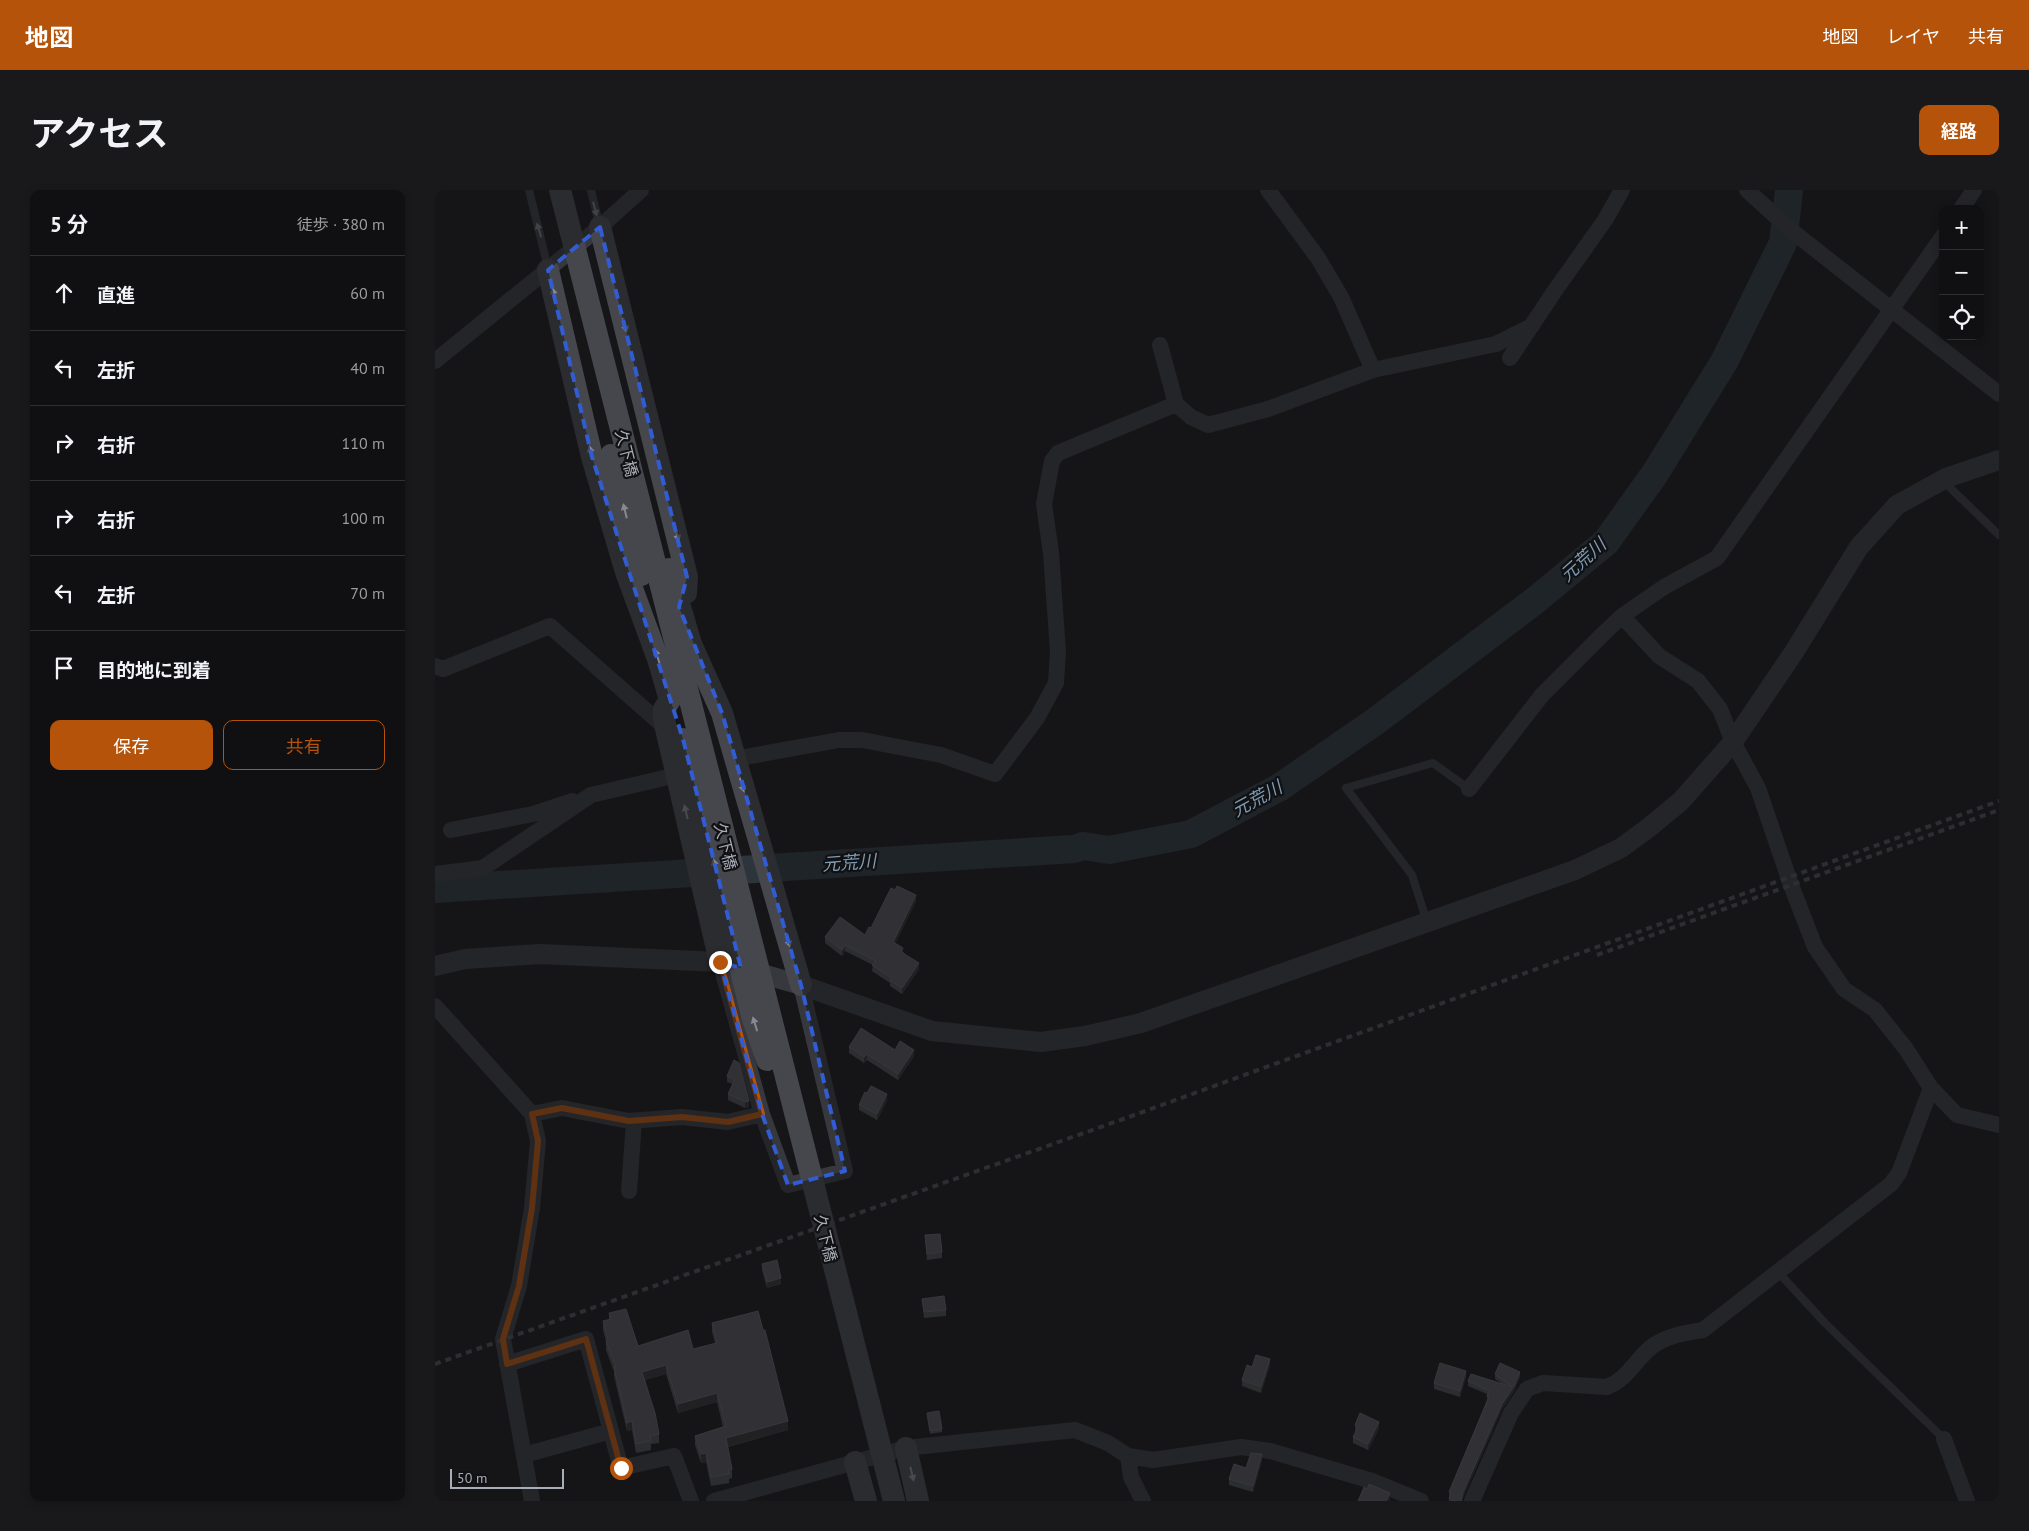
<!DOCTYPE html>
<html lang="ja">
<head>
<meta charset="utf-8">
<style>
  body { margin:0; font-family:"PT Sans","Noto Sans JP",sans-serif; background:#19191b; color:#f1f3f6 }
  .controls { position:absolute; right:15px; top:15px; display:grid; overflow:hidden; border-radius:10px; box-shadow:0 2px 8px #0003 }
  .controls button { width:45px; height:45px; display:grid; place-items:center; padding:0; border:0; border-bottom:1px solid #303032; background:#101012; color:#f1f3f6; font:25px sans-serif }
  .scale { position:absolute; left:15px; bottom:12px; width:114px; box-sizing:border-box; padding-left:5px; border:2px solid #a8adb8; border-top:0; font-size:14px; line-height:18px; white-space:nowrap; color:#a8adb8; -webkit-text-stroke:4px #111113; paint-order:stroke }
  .stop { position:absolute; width:15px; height:15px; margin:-11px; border:4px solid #b45309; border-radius:50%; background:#fff }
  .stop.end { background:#b45309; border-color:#fff; box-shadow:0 1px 5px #0008 }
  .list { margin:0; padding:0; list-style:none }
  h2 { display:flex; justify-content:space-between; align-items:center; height:65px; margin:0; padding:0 20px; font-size:21px }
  h2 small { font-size:16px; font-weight:400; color:#9c9d9f }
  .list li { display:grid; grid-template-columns:32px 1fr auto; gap:15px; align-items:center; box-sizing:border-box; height:75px; padding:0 20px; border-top:1px solid #303032 }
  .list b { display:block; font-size:19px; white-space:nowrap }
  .list em { font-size:16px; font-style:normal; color:#9c9d9f }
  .actions { display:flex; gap:10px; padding:15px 20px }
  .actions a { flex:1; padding:11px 0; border:1px solid #b45309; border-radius:10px; text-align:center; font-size:18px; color:#b45309 }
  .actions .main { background:#b45309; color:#fff }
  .icon { flex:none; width:28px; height:28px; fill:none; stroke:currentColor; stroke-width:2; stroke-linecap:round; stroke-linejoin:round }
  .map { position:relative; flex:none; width:1564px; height:1311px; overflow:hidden; border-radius:10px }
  header { display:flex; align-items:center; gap:30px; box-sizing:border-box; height:70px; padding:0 25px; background:#b45309; color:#fff }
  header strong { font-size:24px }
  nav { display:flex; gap:28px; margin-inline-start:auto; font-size:18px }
  .intro { display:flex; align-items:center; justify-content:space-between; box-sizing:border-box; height:120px; padding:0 30px }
  h1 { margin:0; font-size:35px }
  .button { padding:12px 22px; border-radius:10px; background:#b45309; color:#fff; font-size:18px; font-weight:700 }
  main { display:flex; gap:30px; padding:0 30px }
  aside { flex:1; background:#101012; border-radius:10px; box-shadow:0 2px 8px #0003 }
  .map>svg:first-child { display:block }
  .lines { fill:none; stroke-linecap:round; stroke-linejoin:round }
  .river { stroke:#2c353c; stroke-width:28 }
  .service { stroke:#37383d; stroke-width:8 }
  .minor { stroke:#37383d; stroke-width:16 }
  .tertiary { stroke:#37383d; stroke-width:20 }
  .secondary { stroke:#45474d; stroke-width:22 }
  .rail { stroke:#4a4c52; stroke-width:4; stroke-dasharray:6 5; stroke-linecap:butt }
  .secondary-bridge { stroke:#45474d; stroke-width:22 }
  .wall { fill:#47494d }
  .shaded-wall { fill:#2f3033 }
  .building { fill:#525359; stroke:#5f6168 }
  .oneway { fill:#757881 }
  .oneway2 { fill:#858993 }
  .route { stroke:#b45309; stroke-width:6 }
  .marked { fill:none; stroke:#325cd3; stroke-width:4; stroke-dasharray:10 6; stroke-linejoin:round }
  .labels { text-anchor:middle; stroke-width:4.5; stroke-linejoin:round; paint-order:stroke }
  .street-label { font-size:16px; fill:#a8adb8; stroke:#111113 }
  .water-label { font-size:18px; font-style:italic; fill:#7f9bb3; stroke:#111113 }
</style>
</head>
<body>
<header>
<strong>地図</strong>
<nav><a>地図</a><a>レイヤ</a><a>共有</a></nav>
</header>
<div class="intro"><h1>アクセス</h1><a class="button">経路</a></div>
<main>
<aside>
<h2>5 分<small>徒歩 · 380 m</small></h2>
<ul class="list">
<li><svg class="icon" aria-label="ahead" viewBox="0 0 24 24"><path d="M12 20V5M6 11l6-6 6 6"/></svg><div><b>直進</b></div><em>60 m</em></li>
<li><svg class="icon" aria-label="left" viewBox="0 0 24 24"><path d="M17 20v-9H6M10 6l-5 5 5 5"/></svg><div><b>左折</b></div><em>40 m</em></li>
<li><svg class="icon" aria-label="right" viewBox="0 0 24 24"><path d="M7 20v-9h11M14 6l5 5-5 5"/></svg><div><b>右折</b></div><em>110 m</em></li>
<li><svg class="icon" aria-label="right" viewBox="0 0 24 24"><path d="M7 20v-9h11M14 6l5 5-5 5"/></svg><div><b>右折</b></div><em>100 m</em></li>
<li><svg class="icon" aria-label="left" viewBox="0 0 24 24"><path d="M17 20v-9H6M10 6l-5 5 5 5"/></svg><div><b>左折</b></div><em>70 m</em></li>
<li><svg class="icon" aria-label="arrive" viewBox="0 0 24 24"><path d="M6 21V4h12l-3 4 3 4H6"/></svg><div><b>目的地に到着</b></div></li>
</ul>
<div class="actions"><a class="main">保存</a><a>共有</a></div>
</aside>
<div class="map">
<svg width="1564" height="1311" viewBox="0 0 1564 1311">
  <rect width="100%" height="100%" fill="#161618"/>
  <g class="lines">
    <path class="river" d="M0 699 639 659 648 656 674 660 756 644 845 597 941 531 1102 409 1171 352 1219 285 1289 172 1348 53 1354 0"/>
    <path class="service" d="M94 0 113 78
      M156 0 164 34
      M1508 291 1564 345
      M992 732 977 685 911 598 998 573 1034 599
      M1343 1082 1390 1133 1509 1249"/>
    <path class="minor" d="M833 0 883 68 906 107 938 180
      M1312 0 1357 41 1564 204
      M1526 19 1539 0
      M725 155 741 214 756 227 773 235 833 219 938 180 1061 154 1097 136
      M1075 168 1119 102 1170 30 1187 0
      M0 171 165 37 206 0
      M1187 426 1224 466 1263 491 1285 519 1298 552 1323 598 1356 695 1380 757 1409 799 1440 820 1471 859 1496 898 1522 925 1564 935
      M0 476 8 479 115 436 232 539
      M299 569 404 550H427L506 565 560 584 602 528 621 493 623 462 616 363 609 314 617 271 623 263 741 214
      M1034 599 1107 505 1166 446 1187 426 1229 397 1282 368 1508 46
      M16 640 98 624 137 611
      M0 684 48 678 156 605 242 585
      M285 772 327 924 353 995 410 981 366 795
      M0 816 97 924 103 951 97 1018 84 1096 68 1149 97 1311
      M97 924 127 918 194 931 247 927 293 932 327 924
      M194 1001 199 931
      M72 1174 151 1149 186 1278 239 1266 256 1311
      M1509 1249 1532 1311
      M89 1265 176 1241
      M693 1266 696 1287 708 1311
      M279 1311 471 1258 640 1240 673 1253 693 1266 718 1270 806 1257 835 1261 937 1291 986 1311
      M1037 1311 1076 1223 1092 1199 1108 1193 1172 1197C1193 1189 1202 1167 1219 1155 1234 1145 1251 1143 1268 1140L1456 994 1464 983 1496 898"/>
    <path class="tertiary" d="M0 776 30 769 105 764 285 772 366 795 497 841 606 852 650 846 706 833 1140 680 1186 658 1212 639 1246 611 1298 552 1359 462 1424 357 1462 315 1511 288 1564 270"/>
    <path class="secondary" d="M165 37 252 387 251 403
      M113 80 157 267 191 382 223 469 235 510 229 519V530L285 772
      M234 379 256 454 287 523 366 795
      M471 1258 483 1311
      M420 1272 431 1311"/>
    <path class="rail" d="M1162 765 1564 620
      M0 1174 691 928 1564 611"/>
    <path class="secondary-bridge" d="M125 0 459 1311
      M176 265 206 385
      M248 549 318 829 332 870"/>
  </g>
  <path class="wall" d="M481 711 460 753 484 779 467 804 455 796V793L437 781 438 775 410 761 407 766 390 753V747L430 745 436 738Z
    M414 857 460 860 479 866 463 890 432 870 429 873 414 863Z
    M299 870 314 917 310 918 293 910V904L298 894 292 892V886Z
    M452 910 442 930 424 920V915Z
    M490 1045 507 1062V1068L492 1070Z
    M327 1074 346 1094 332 1098 327 1080Z
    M487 1109 511 1120V1126L489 1128Z
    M174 1123 203 1156 258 1159 280 1153 277 1142V1133L353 1240 293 1257 297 1279V1288L294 1289V1293L276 1296 271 1272 266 1273 260 1255V1246L288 1237 282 1212 243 1223 231 1184 210 1190 224 1244V1253L216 1254V1260L201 1263 197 1240 192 1241 179 1186V1181L171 1160V1151L168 1140V1131L174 1130Z
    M835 1175 826 1203 807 1196V1190L817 1177Z
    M1060 1184 1085 1187 1079 1201 1067 1219 1028 1307 1027 1311H1014L1015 1307H1014V1302L1052 1210V1204L1033 1196V1191L1066 1193 1060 1189Z
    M1031 1187 1025 1207 999 1199V1193Z
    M492 1223 507 1239V1242L495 1244Z
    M920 1235 944 1238 933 1260 918 1253V1247L921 1241H920Z
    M827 1270 818 1302 794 1295V1289L811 1278Z"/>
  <path class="shaded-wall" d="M481 705V711L458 758V752Z
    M410 755V761L407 766V760Z
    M484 773V779L467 804V798Z
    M479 860V866L463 890V884Z
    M432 864V870L429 873V867Z
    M452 904V910L442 930V924Z
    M314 911V917L310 918V912Z
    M346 1088V1094L332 1098V1092Z
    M835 1169V1175L826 1203V1197Z
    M231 1175V1184L207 1191V1182Z
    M1031 1181V1187L1025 1207V1201Z
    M1085 1182V1187L1079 1201 1067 1219 1028 1307 1027 1311H1026L1028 1302 1067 1214Z
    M282 1203V1212L243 1223V1214Z
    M197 1231V1240L192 1241V1233Z
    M353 1231V1240L291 1257V1248Z
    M944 1232V1238L933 1260V1254Z
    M271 1263V1272L266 1273V1264Z
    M827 1264V1270L818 1302V1296Z
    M955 1303V1309L954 1311H951Z"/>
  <path class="building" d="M462 696 481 705 458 752 468 758 466 762 484 773 467 798 455 790 457 788 437 775 441 771 410 755 407 760 390 747 405 727 430 745 434 737 436 738 456 698 460 700Z
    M426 838 460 860 465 851 479 860 463 884 432 864 429 867 414 857Z
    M299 870 304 873 314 911 310 912 293 904 300 889 292 886Z
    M436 896 452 904 442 924 424 915 430 902 432 903Z
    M505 1044 507 1062 492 1064 490 1045Z
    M342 1070 346 1088 332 1092 327 1074Z
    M509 1106 511 1120 489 1122 487 1109Z
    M191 1119 203 1156 253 1140 258 1159 282 1153 277 1133 323 1121 328 1140H330L353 1231 291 1248 297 1279 293 1280 294 1284 276 1287 271 1263 266 1264 260 1246 291 1236 282 1203 243 1214 231 1175 207 1182 220 1223 224 1244 215 1246 216 1251 201 1254 197 1231 192 1233 179 1177H181L171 1151 173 1150 168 1131 176 1129 174 1123Z
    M821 1165 835 1169 826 1197 807 1190 812 1175 817 1177Z
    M1005 1173 1031 1181 1025 1201 999 1193Z
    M1065 1173 1085 1182 1079 1196 1067 1214 1028 1302 1026 1311H1018L1014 1309 1016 1303 1014 1302 1054 1207 1052 1206 1054 1201 1033 1191 1036 1184 1077 1197 1060 1184Z
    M504 1221 507 1239 495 1241 492 1223Z
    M925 1223 944 1232 933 1254 918 1247 923 1237 920 1235Z
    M816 1263 827 1264 818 1296 794 1289 799 1274 811 1278Z
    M934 1294 955 1303 951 1311H923L929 1297 932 1299Z"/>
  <defs><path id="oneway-solid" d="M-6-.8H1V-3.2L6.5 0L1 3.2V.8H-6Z" transform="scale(1.25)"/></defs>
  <g class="oneway">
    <use href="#oneway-solid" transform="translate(160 19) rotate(75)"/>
    <use href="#oneway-solid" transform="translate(104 40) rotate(-107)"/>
  </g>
  <g class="oneway2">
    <use href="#oneway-solid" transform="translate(119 105) rotate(-103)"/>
    <use href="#oneway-solid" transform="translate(190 135) rotate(76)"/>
    <use href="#oneway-solid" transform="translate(156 263) rotate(-104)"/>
    <use href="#oneway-solid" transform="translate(190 321) rotate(-104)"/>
    <use href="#oneway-solid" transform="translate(242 344) rotate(76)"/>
    <use href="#oneway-solid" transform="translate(222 466) rotate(-109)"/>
    <use href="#oneway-solid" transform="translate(307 595) rotate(73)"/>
    <use href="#oneway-solid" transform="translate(251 622) rotate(-103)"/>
    <use href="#oneway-solid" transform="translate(280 676) rotate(-104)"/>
    <use href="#oneway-solid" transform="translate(353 750) rotate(73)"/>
    <use href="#oneway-solid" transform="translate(320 834) rotate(-107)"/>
    <use href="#oneway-solid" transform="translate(477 1284) rotate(77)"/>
  </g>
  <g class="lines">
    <path class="route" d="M186 1278 151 1149 72 1174 68 1149 84 1096 97 1018 103 951 97 924 127 918 194 931 247 927 293 932 327 924 285 772"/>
  </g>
  <path d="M0 0H1564V1311H0ZM165 37 252 387 244 417 287 523 366 795 410 981 353 995 327 924 285 772 306 778 248 549 157 267 113 80Z" fill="#161618" fill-opacity=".55" fill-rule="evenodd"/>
  <path class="marked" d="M165 37 252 387 244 417 287 523 366 795 410 981 353 995 327 924 285 772 306 778 248 549 157 267 113 80Z"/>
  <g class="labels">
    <g class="street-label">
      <text transform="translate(192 263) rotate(76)" y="6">久下橋</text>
      <text transform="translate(291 656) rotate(76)" y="6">久下橋</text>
      <text transform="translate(391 1048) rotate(76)" y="6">久下橋</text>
    </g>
    <g class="water-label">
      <text transform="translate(1148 370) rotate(-42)" y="6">元荒川</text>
      <text transform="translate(822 609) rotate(-29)" y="6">元荒川</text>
      <text transform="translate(414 673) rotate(-4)" y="6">元荒川</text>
    </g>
  </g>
</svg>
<div class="controls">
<button>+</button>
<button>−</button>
<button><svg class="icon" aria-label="locate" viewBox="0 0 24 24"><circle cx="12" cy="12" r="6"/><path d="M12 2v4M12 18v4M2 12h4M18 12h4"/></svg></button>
</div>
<div class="scale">50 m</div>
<div class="stop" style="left:186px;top:1278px"></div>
<div class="stop end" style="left:285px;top:772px"></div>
</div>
</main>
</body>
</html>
